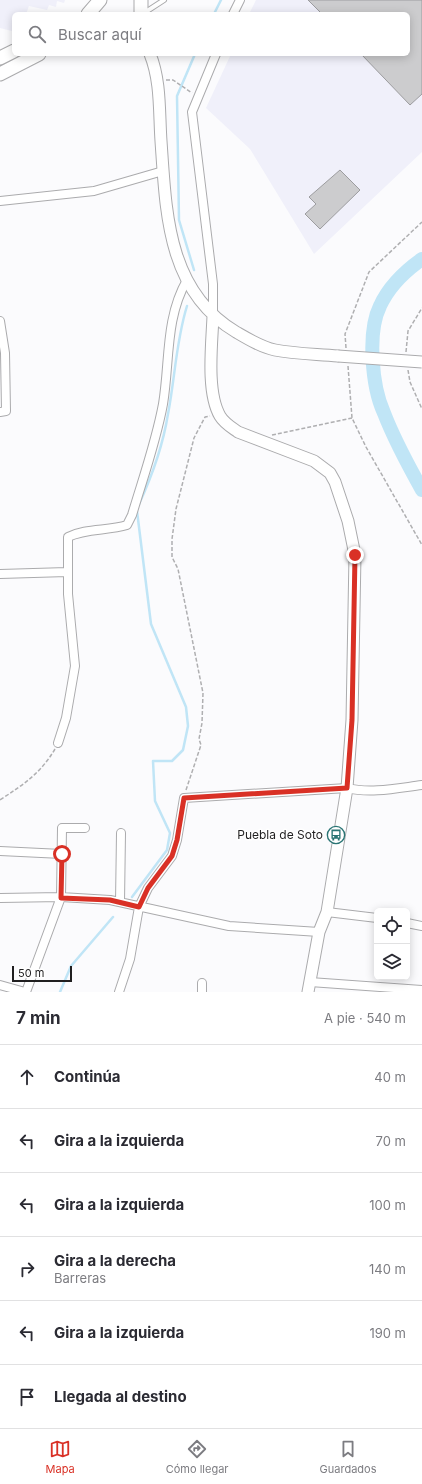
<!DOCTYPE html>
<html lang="es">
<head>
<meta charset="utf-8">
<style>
  body { margin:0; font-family:Inter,sans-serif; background:#f7f7f7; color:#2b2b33 }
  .controls { position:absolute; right:12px; bottom:12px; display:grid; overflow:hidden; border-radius:6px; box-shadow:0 2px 10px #0003 }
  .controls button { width:36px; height:36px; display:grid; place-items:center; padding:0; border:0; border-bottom:1px solid #e1e1e2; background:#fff; color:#2b2b33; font:20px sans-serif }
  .scale { position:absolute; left:12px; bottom:10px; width:60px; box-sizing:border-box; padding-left:4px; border:2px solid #201f20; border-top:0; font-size:11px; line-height:14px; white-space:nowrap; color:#201f20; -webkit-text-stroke:3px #fff; paint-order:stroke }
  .stop { position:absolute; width:12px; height:12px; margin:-9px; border:3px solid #d93025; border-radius:50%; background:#fff }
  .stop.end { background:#d93025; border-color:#fff; box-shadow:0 1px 4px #0008 }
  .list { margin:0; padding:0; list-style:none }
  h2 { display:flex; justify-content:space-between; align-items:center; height:52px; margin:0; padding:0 16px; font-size:17px }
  h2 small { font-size:13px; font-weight:400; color:#7c7c81 }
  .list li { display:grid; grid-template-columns:26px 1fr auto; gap:12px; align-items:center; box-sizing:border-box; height:64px; padding:0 16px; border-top:1px solid #e1e1e2 }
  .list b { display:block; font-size:15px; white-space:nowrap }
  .list p { margin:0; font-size:13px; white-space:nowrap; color:#7c7c81 }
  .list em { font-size:13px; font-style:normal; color:#7c7c81 }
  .icon { flex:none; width:22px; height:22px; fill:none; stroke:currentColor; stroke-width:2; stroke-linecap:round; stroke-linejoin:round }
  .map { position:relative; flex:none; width:422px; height:992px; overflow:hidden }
  .search { position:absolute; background:#fff; box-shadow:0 2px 10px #0003; left:12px; right:12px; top:12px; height:44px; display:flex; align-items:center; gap:10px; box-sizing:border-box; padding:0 14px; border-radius:6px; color:#7c7c81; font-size:15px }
  .sheet { height:436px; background:#fff }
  nav { display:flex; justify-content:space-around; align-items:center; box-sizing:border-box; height:56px; border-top:1px solid #e1e1e2; background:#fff; font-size:11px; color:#7c7c81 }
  nav a { display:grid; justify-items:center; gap:2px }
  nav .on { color:#d93025 }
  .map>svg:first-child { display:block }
  .built { fill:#f0f0fa; fill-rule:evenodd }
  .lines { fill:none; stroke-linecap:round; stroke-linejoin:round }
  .stream { stroke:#c0e5f6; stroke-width:2.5 }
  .river { stroke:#c0e5f6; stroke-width:14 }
  .building { fill:#ccccce; stroke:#9c9c9f }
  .service-casing { stroke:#ababad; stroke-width:6 }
  .minor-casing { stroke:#ababad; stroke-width:10 }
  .secondary-casing { stroke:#ababad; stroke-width:13 }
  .primary-casing { stroke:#ababad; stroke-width:15 }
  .path { stroke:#afafb1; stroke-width:1.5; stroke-dasharray:4 2; stroke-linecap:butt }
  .service { stroke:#fff; stroke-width:4 }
  .minor { stroke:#fff; stroke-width:8 }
  .secondary { stroke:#fff; stroke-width:11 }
  .primary { stroke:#fff; stroke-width:13 }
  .secondary-bridge-casing { stroke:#ababad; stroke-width:13; stroke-linecap:butt }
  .secondary-bridge { stroke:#fff; stroke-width:11 }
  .route { stroke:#d93025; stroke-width:5 }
  .labels { text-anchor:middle; stroke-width:3; stroke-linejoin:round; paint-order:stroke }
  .poi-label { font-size:12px; fill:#201f20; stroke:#fff; text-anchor:end }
</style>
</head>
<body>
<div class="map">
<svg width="422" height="992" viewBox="0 0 422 992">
  <rect width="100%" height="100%" fill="#fbfbfd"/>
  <path class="built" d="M0 0H65L64 3 57 1 56 7 49 5 47 10 29 6 26 14H14L12 31 0 28Z
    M256 0H308L322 14H249Z
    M231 54H361L410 105 422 94V152L314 254 250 149 206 108ZM340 170 359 190 320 229 305 215 316 204 309 197Z"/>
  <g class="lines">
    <path class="stream" d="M214 14 221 0
      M194 270 179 220 177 96 195 54
      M139 504C152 476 163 445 168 414 175 378 176 341 187 306
      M132 897 167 850 170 833 155 801 153 761H172L183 750 188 726 186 707 151 624 137 511
      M60 992 71 966 113 917"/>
    <path class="river" d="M422 259C405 271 389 286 380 306 367 332 372 387 384 413 394 439 408 465 422 490"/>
  </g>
  <path class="building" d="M308 0H422V94L410 105 361 54H408V14H322Z
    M340 170 360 190 320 229 305 214 316 204 309 197Z"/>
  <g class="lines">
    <defs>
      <path id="service" d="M144 13 164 0"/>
      <path id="minor" d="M233 14 240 0
        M0 201 94 191 163 171
        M213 316V284L192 112 216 54
        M0 321 5 353 6 411 0 412
        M0 574 67 572
        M58 743 66 718 75 666 68 594V537C86 528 108 531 127 525L132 515C143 478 156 442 163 404 170 362 165 318 187 280
        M0 851 62 854
        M0 898 61 897 110 900 229 926 319 932
        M120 902 121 833
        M327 912 377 918
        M407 923 422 926
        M310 982 422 990
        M0 985 25 992
        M26 992 61 897 62 828H85
        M119 992 130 959 139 907 148 888 172 856 177 840 184 798 347 788C371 794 398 788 422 785
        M202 992V983"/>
      <path id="secondary" d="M150 54C161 81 159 112 161 141 166 212 167 291 236 332 248 339 261 347 275 350 295 354 317 354 338 356
        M213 316C212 343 206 392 220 416 224 423 231 427 238 432L314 461 330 473 335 482 348 521 355 555 352 720 347 788 327 912 319 932 308 992"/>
      <path id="primary" d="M141 0V14
        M88 14 100 0
        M0 58 14 51
        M0 74 39 54"/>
    </defs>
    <use href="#service" class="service-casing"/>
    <use href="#minor" class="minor-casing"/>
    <use href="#secondary" class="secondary-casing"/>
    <use href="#primary" class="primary-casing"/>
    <path class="path" d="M166 80H173L192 93
      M346 348 345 334 369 272 422 222
      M406 352 408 331 422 308
      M348 366 352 418 366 447 422 545
      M408 370 410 382 422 409
      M272 435 352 418
      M186 790 201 745 199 739 202 723 203 693 178 569 172 557V539L176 509 194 438 205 417 210 416
      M0 800C24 784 40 774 55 749"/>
    <use href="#service" class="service"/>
    <use href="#minor" class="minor"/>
    <use href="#secondary" class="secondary"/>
    <use href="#primary" class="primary"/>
    <defs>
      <path id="secondary-bridge" d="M338 356 422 362"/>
    </defs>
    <use href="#secondary-bridge" class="secondary-bridge-casing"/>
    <use href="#secondary-bridge" class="secondary-bridge"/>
  </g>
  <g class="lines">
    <path class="route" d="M62 854 61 898 110 900 139 907 148 888 172 856 177 840 184 798 347 788 352 720 355 555"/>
  </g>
  <defs>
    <symbol id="bus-ring" viewBox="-11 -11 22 22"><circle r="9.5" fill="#fff" stroke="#2b7575" stroke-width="1.5"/><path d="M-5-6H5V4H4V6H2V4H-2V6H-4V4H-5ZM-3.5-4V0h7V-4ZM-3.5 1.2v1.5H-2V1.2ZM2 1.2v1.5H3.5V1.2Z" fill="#2b7575"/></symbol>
  </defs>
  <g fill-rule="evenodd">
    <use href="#bus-ring" x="326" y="825" width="20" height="20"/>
  </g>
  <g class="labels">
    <g class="poi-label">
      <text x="323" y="839">Puebla de Soto</text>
    </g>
  </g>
</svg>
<div class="controls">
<button><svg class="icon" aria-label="locate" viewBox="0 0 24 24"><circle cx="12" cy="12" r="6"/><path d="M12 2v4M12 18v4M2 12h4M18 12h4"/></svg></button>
<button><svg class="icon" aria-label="layers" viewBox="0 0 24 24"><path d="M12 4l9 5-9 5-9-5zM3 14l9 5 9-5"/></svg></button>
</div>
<div class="scale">50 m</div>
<div class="stop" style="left:62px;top:854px"></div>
<div class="stop end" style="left:355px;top:555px"></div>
<div class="search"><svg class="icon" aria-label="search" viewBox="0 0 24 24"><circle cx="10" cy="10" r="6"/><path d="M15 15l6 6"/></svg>Buscar aquí</div>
</div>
<section class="sheet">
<h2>7 min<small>A pie · 540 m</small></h2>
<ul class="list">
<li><svg class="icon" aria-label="ahead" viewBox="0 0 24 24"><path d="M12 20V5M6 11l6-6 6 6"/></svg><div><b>Continúa</b></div><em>40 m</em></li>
<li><svg class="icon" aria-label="left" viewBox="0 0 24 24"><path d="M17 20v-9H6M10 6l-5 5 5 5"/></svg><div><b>Gira a la izquierda</b></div><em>70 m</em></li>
<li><svg class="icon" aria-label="left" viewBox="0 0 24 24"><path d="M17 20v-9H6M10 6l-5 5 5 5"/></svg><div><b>Gira a la izquierda</b></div><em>100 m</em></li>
<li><svg class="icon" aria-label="right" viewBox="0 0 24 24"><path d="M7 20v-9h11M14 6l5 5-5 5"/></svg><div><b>Gira a la derecha</b><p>Barreras</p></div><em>140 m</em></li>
<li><svg class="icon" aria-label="left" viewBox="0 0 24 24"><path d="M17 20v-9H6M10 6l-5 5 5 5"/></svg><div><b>Gira a la izquierda</b></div><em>190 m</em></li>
<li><svg class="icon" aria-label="arrive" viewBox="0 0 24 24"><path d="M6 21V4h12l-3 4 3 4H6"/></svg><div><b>Llegada al destino</b></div></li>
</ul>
</section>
<nav>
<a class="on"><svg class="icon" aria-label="map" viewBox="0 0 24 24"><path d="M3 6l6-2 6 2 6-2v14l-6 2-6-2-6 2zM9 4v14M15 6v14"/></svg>Mapa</a>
<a><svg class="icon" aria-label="directions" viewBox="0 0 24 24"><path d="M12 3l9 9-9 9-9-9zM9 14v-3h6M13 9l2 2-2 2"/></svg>Cómo llegar</a>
<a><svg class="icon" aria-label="saved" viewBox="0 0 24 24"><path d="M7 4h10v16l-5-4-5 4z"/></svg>Guardados</a>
</nav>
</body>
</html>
